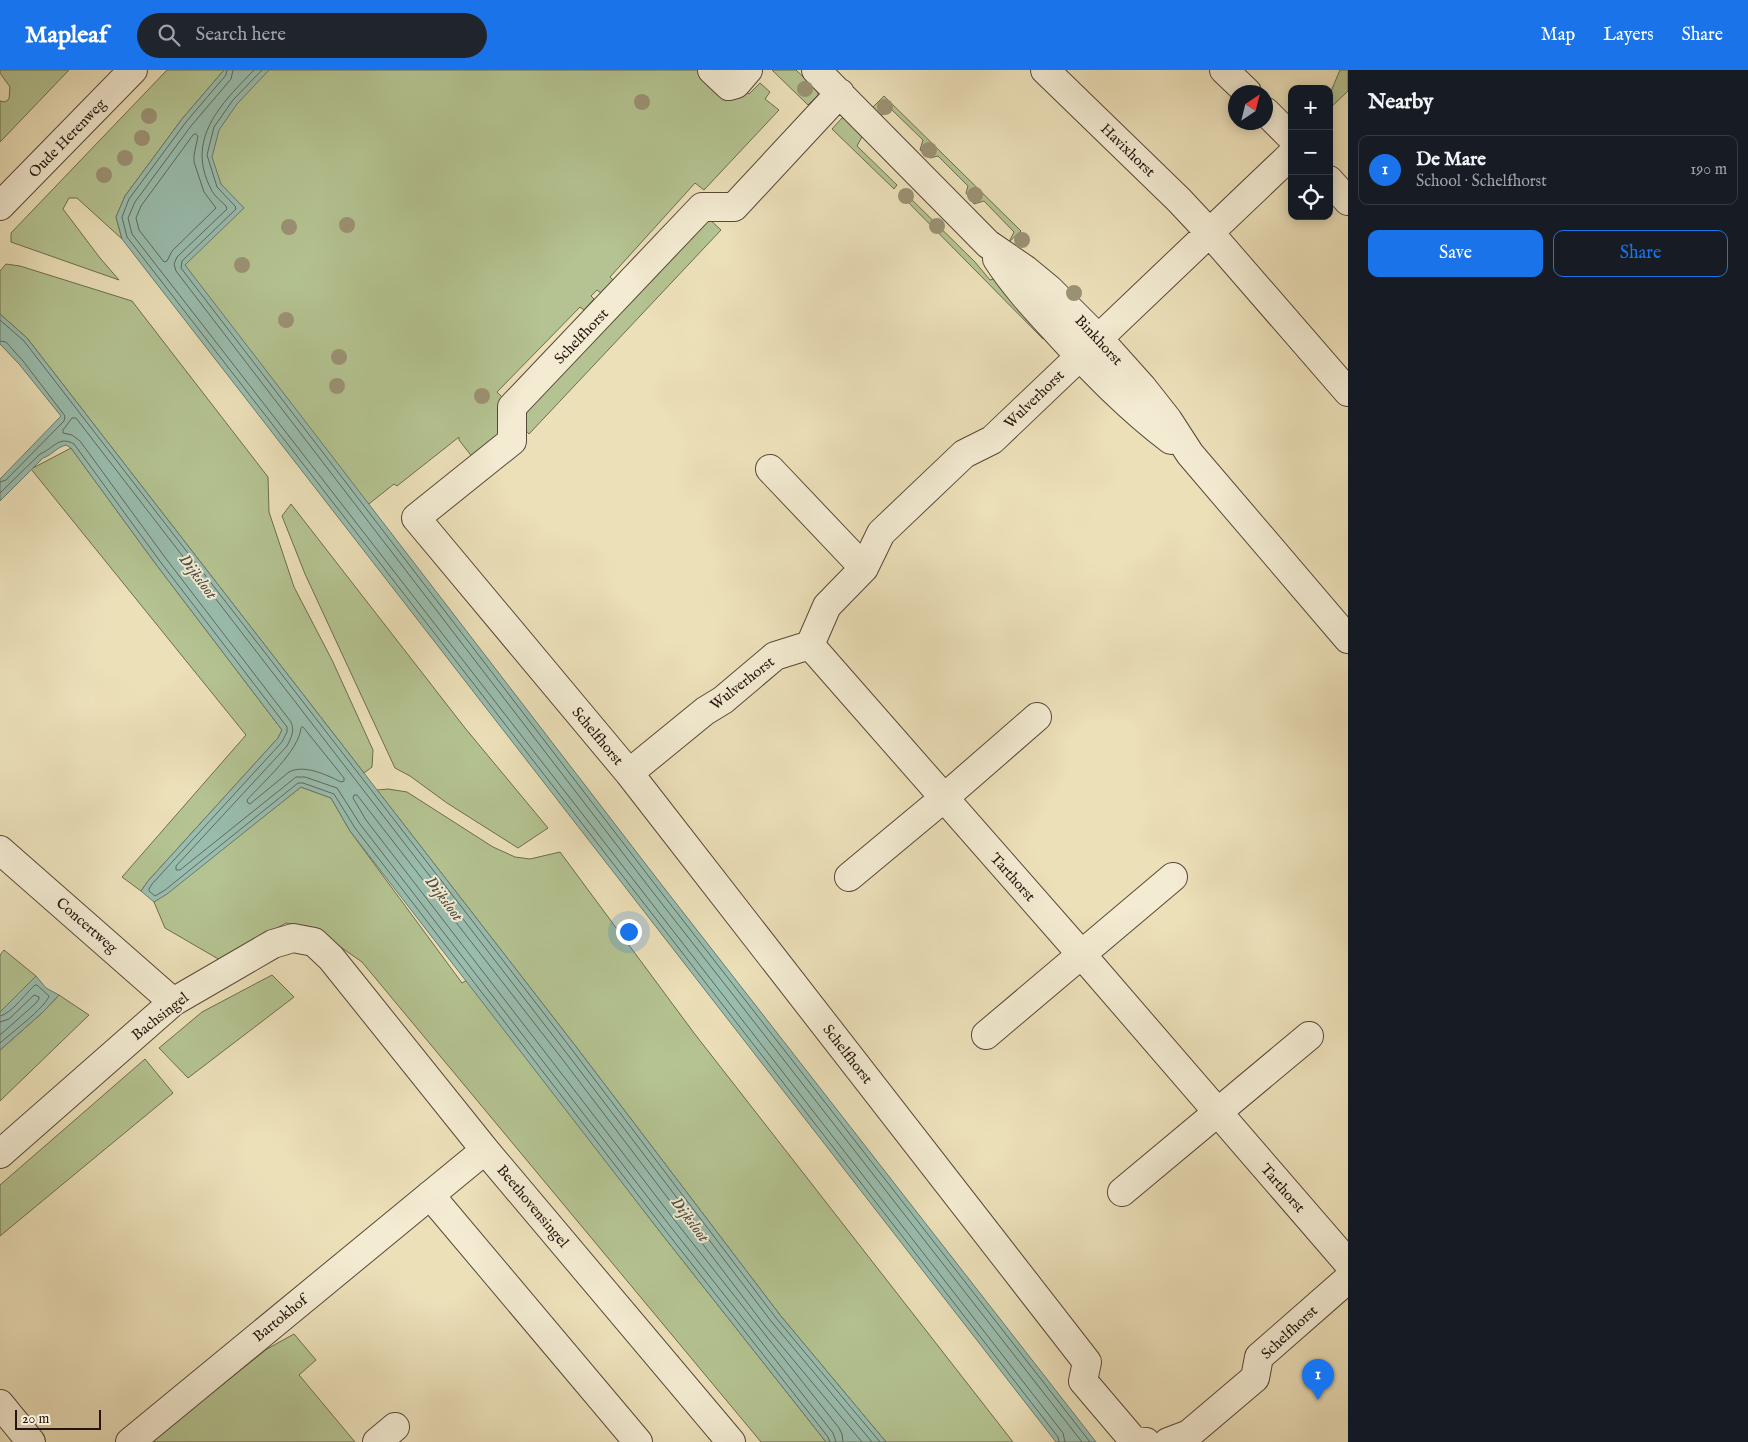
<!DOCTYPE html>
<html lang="en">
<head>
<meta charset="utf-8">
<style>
  body { margin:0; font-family:"IM FELL English",serif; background:#20242c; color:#f1f3f6 }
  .controls { position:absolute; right:15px; top:15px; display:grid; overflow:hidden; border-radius:10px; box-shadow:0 2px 12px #0003 }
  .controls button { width:45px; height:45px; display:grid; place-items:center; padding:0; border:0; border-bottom:1px solid #363941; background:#171b24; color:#f1f3f6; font:25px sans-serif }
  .compass { position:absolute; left:1228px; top:15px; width:45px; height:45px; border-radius:50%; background:#171b24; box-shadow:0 2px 12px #0003; rotate:35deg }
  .scale { position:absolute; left:15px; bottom:12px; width:86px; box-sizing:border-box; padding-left:5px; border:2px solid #26150e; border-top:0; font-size:14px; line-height:18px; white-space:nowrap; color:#26150e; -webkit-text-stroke:4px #f3ebd2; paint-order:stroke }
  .you { position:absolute; left:628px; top:861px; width:18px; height:18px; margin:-12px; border:4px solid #fff; border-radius:50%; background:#1a73e8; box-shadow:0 0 0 8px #1a73e833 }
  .badge { display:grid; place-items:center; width:32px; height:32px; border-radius:50%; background:#1a73e8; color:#fff; font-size:16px; font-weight:700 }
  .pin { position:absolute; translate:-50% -41px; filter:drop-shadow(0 1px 2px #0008) }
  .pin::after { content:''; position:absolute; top:26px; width:18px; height:15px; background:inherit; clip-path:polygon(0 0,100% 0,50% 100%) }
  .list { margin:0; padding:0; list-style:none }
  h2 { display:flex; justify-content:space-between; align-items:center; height:65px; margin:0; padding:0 20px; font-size:21px }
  h2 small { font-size:16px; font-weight:400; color:#9ea1a6 }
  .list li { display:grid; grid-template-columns:32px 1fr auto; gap:15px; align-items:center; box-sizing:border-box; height:70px; margin:0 10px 10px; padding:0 10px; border:1px solid #363941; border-radius:10px }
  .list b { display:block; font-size:19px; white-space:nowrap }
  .list p { margin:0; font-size:16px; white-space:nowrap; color:#9ea1a6 }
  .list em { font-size:16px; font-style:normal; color:#9ea1a6 }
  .actions { display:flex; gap:10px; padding:15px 20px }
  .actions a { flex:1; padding:11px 0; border:1px solid #1a73e8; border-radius:10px; text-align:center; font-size:18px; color:#1a73e8 }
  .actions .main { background:#1a73e8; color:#fff }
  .icon { flex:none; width:28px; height:28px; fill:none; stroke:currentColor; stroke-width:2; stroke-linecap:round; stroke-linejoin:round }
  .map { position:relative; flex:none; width:1348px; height:1372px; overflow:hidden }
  header { display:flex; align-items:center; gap:30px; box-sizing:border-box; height:70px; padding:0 25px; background:#1a73e8; color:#fff }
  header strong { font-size:24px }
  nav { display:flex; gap:28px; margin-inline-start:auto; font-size:18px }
  .search { width:350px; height:45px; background:#20242c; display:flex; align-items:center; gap:12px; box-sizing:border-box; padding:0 18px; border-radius:28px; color:#9ea1a6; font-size:19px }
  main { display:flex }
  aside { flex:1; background:#171b24 }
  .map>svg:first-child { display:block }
  .green { fill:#b4c391; stroke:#6d6c50 }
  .water { fill:#99bdae; stroke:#6b7a6e }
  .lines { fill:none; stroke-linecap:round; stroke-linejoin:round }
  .shore { stroke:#60695e; stroke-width:1 }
  .minor-casing { stroke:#584839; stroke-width:30 }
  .minor { stroke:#f3ebd2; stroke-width:28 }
  .tree { fill:#9b9274 }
  .labels { text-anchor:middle; stroke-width:4; stroke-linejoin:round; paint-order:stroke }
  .street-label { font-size:15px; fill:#26150e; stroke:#f3ebd2 }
  .water-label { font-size:16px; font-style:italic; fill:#4e5046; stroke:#f3ebd2 }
</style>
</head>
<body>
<header>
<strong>Mapleaf</strong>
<div class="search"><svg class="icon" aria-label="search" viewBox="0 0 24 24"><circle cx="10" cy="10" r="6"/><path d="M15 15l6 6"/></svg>Search here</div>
<nav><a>Map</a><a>Layers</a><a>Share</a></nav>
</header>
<main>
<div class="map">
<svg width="1348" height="1372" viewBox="0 0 1348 1372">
  <rect width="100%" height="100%" fill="#ece0b9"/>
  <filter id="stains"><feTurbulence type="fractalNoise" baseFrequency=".004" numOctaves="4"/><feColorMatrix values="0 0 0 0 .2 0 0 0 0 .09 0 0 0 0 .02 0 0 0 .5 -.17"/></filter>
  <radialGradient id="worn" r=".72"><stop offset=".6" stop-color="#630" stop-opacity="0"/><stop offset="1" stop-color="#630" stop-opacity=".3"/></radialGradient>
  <path class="green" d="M0 0H69L0 72V31L5 32 9 29 10 17 0 3Z
    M167 0H224L182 49 125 126 116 147 122 169 77 128H69L63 139 100 188 119 210 11 172V163Z
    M239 0H724L749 24 760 13 770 22 765 29 779 40 704 120 695 113 610 207 613 210 601 223 597 220 591 226 594 229 584 240 580 237 497 322 512 337V371L480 397 459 370V367L397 416 394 414 355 445 152 204Z
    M772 0H796L818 21V25L808 35Z
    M1340 0H1348V21L1329 39V26Z
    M884 26 1021 161 1009 172 1014 162 984 131 974 134 966 123 968 116 938 86 930 88 920 80 923 70 892 40 880 46 872 38Z
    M842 48H845L863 65 857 76 897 115 894 119 832 59Z
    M903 121 975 192 990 210 997 208 1049 262 1043 269 900 124Z
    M707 147 721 160 529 364 518 352Z
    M6 194 20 196 132 231 268 407 269 442 294 517 332 590 373 680 372 697 364 703 27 268 0 244V201Z
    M71 378 155 493 282 660 278 668 148 811 141 821 122 807 246 665 31 399Z
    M291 434 465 658 548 758 518 778 447 733 410 706 395 698 305 504 282 446Z
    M301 717 331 728 350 761 462 913 467 910 661 1163 826 1372H761L362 892 312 857 286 853 220 890 165 858 154 832Z
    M388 719 407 722 493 777 515 787 530 789 560 782 694 963 1013 1372H886L780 1245 577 978 377 720Z
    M4 880 36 906 0 942V885Z
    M272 905 294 927 188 1008 159 978 202 942Z
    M59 925 89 945 0 1031V980L43 942Z
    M145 989 173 1023 0 1166V1115Z
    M294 1264 316 1290 299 1305 355 1372H151L267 1279Z"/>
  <path class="water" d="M224 0H269L237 34 219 60 212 87 221 114 244 138 185 195 661 814 1096 1372H1056L122 169 116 147 125 126 182 49Z
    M0 244 27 268 577 978 780 1245 886 1372H826L661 1163 350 761 331 728 301 717 167 824 154 832 141 821 148 811 278 668 282 660 155 493 71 378 66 375C57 377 52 385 43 388L0 431V409L61 346 19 294 0 274Z
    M36 906 46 918 59 925 43 942 0 980V942Z"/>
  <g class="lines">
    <path class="shore" d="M227 0 226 5 186 52 129 129 122 147 127 167 1058 1367 1059 1372
      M233 0 231 9 191 56 135 132 128 148 132 164 1063 1363 1065 1372
      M254 0C221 34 185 69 211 119 214 126 221 131 226 136L227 139 177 187 174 194 176 201 652 821 1082 1372
      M262 0 233 30 214 57 207 85 217 117 235 136 236 139 182 191 181 198 657 817 1090 1372
      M196 64 198 66 194 85V92L204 122 216 138 172 181 167 191 164 192 139 160 136 148 141 136 193 65Z
      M0 250 24 271 573 981 776 1248 880 1372
      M0 271 6 272 23 291 65 346 64 351 6 410 0 412
      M0 423 40 384C53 379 59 365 74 374L159 490 287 657V662L282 672 152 814 149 819V821L155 826 165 820 298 713H303L334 724 355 758 665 1160 828 1367 830 1372
      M303 657 344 708V711L341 712C327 705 304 694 289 702L250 734 248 733 247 730C263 712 299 681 301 658Z
      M0 946C11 944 26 923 35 915H37L49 926C45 938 11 963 0 973
      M0 952 9 949 34 925 39 927V929L35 934 0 965
      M836 1372 833 1363 670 1156 360 754 337 718 305 707H296L180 800H176V796L287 676C291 668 295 661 291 652L164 486 80 371 72 365 63 363V360L72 348H76L568 985 771 1251 872 1372
      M843 1372 842 1364 839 1358 676 1152 366 750 353 728 354 725H357L563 990 765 1256 862 1372"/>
    <defs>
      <path id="minor" d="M712 0 729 16 736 14 748 0
        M816 0 988 174 1026 200 1049 219 1099 269 1142 317 1168 350 1190 384 1348 569
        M1045 0 1179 130 1209 162 1348 322
        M1224 0 1247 22
        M840 23 734 137H702L512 337V371L416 448 629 703 1087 1292 1083 1311 1134 1371 1146 1372
        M1266 42 1292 68
        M1329 110 1348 131
        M0 136 133 0
        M997 189C1015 217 1038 241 1060 265 1095 303 1130 339 1171 370
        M770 399 864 498
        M810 575 1082 885 1348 1193
        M629 703 705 641 723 630 775 586 810 575 827 536 864 498 881 463 964 384 992 370 1292 84
        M0 780 173 932
        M849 807 944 728 1037 647
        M986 965 1173 807
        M0 1084 173 932 273 874 293 868 314 872 331 888 485 1080 731 1372
        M1122 1122 1309 966
        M430 1125 638 1372
        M0 1334 31 1372
        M130 1372 485 1080
        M377 1372 395 1357
        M1168 1372 1189 1364 1255 1308 1259 1287 1348 1209"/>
    </defs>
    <use href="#minor" class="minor-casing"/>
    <use href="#minor" class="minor"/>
  </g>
  <g class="tree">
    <circle cx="805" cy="19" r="8"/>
    <circle cx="642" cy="32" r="8"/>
    <circle cx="885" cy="37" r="8"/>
    <circle cx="149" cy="46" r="8"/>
    <circle cx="142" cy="68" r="8"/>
    <circle cx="929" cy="80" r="8"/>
    <circle cx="125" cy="88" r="8"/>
    <circle cx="104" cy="105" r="8"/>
    <circle cx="975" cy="125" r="8"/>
    <circle cx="906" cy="126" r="8"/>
    <circle cx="347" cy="155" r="8"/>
    <circle cx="937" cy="156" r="8"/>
    <circle cx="289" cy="157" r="8"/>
    <circle cx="1022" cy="170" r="8"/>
    <circle cx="242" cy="195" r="8"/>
    <circle cx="1074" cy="223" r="8"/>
    <circle cx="286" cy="250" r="8"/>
    <circle cx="339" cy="287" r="8"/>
    <circle cx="337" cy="316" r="8"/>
    <circle cx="482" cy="326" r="8"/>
  </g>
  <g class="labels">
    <g class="street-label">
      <text transform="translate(67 68) rotate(-46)" y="5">Oude Herenweg</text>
      <text transform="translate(1128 80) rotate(44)" y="5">Havixhorst</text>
      <text transform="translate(581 266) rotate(-46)" y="5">Schelfhorst</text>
      <text transform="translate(1099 270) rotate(47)" y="5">Binkhorst</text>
      <text transform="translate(1034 329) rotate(-44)" y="5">Wulverhorst</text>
      <text transform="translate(742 613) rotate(-38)" y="5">Wulverhorst</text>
      <text transform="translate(598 666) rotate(50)" y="5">Schelfhorst</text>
      <text transform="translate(1013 807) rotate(48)" y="5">Tarthorst</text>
      <text transform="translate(87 855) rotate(41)" y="5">Concertweg</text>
      <text transform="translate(160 946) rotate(-38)" y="5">Bachsingel</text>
      <text transform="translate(848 984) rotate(52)" y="5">Schelfhorst</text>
      <text transform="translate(1283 1118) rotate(49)" y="5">Tarthorst</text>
      <text transform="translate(533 1136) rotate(50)" y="5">Beethovensingel</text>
      <text transform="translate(280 1248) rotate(-39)" y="5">Bartokhof</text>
      <text transform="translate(1289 1262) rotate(-43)" y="5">Schelfhorst</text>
    </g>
    <g class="water-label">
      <text transform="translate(199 506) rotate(53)" y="6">Dijksloot</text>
      <text transform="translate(445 828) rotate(53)" y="6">Dijksloot</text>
      <text transform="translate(691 1149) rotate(53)" y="6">Dijksloot</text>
    </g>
  </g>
  <rect width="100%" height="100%" filter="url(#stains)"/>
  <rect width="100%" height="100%" fill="url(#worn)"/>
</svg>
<div class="controls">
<button>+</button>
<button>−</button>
<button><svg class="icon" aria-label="locate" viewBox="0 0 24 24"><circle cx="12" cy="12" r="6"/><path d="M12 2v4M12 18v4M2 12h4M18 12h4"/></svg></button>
</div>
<svg class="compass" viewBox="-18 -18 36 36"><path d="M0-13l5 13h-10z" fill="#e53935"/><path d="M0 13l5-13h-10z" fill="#9ea1a6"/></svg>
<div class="scale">20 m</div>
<div class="you"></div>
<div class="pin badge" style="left:1318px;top:1330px">1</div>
</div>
<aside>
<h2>Nearby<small></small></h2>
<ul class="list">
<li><span class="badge">1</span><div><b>De Mare</b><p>School · Schelfhorst</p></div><em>190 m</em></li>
</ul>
<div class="actions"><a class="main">Save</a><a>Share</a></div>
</aside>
</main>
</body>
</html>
